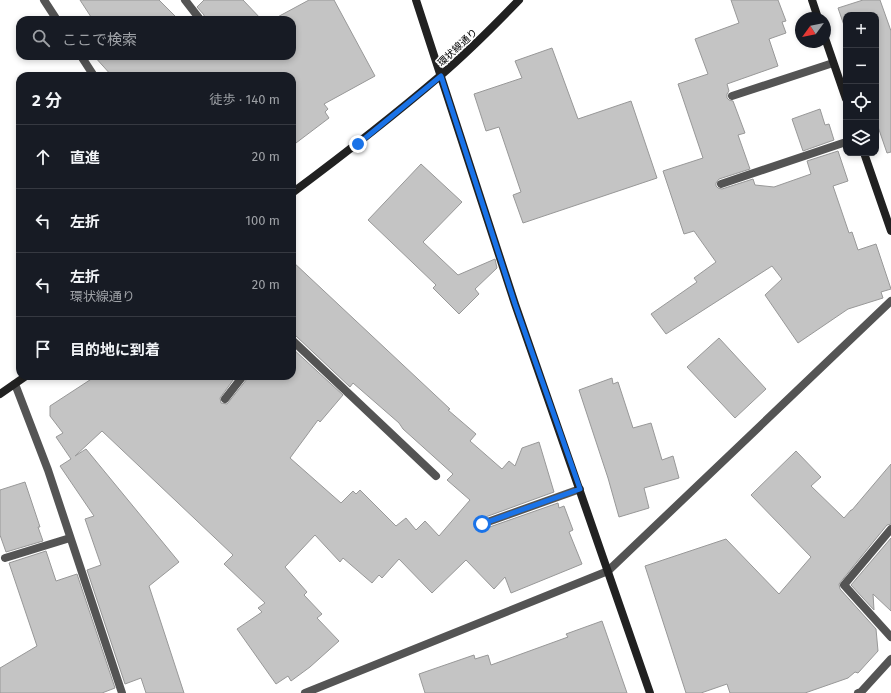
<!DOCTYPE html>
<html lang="ja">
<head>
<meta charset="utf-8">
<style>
  body { margin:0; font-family:"Fira Sans","Noto Sans JP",sans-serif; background:#242831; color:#f1f3f6 }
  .controls { position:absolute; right:12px; top:12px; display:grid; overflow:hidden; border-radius:8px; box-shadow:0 2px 6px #0003 }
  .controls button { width:36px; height:36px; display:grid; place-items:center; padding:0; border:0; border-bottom:1px solid #363941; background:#171b24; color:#f1f3f6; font:20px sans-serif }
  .compass { position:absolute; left:795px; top:12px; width:36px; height:36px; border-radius:50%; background:#171b24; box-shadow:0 2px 6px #0003; rotate:237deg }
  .stop { position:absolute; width:12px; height:12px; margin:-9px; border:3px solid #1a73e8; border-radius:50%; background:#fff }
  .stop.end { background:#1a73e8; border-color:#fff; box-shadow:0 1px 4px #0008 }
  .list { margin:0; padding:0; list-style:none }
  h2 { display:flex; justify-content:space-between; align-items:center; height:52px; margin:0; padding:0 16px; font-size:17px }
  h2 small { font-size:13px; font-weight:400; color:#9ea1a6 }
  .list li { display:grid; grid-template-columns:26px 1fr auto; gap:12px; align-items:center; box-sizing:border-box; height:64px; padding:0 16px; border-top:1px solid #363941 }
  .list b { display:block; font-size:15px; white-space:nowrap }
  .list p { margin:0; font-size:13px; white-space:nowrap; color:#9ea1a6 }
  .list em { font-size:13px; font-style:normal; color:#9ea1a6 }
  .icon { flex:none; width:22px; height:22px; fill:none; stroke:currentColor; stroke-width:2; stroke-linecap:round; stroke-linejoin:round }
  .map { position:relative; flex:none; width:891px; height:693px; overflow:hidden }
  .search { position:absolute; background:#171b24; box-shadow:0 2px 6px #0003; left:16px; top:16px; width:280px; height:44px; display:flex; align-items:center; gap:10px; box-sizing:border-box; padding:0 14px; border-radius:12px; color:#9ea1a6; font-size:15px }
  .panel { position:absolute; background:#171b24; box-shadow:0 2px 6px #0003; left:16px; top:72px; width:280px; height:308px; border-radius:12px }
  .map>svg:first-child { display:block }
  .building { fill:#c4c4c4; stroke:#989898 }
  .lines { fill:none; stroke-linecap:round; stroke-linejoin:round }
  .lane { stroke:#545454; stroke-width:8 }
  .street { stroke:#545454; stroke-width:8 }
  .secondary { stroke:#212121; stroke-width:8 }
  .route { stroke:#1a73e8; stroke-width:5 }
  .labels { text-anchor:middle; stroke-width:3; stroke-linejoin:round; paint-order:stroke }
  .street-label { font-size:10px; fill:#000; stroke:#fff }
</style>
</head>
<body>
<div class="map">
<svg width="891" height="693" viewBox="0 0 891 693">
  <rect width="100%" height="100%" fill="#fff"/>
  <path class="building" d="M80 0H159L179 20H93Z
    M204 0H243L262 20H204V15L197 7Z
    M309 0H334L375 76 324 104 328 109 325 112 329 118 292 146V76H112L94 56H292V20H272Z
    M731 0H778L786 21 782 22 786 33 769 39 778 66 727 84 729 91 727 94V98L729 100 733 101 745 133 738 135 750 169 719 179 716 183V186L718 188 722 189 753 179 755 185 774 187 811 174 807 161 838 151 848 181 833 186 849 233 852 232 858 250 876 244 891 289 881 292 883 298 848 309 798 343 765 295 782 279 772 266 666 334 651 314 697 282 694 278 716 262 694 231 684 234 663 171 703 158 678 84 708 74 695 39 739 23Z
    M863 0H880L891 31V152L887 153 876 121V15H846V31L838 8Z
    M552 48 578 119 631 101 657 178 523 223 513 195 521 192 499 127 486 131 474 94 522 78 515 61Z
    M820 109 825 125 829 124 834 140 803 151 792 119Z
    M421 164 462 202 423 242 458 275 495 259 497 268 475 289 479 294 459 314 433 288 436 285 368 220Z
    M292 261 450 409 448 410 476 434 470 441 502 469 509 461 515 466 522 448 539 442 554 492 480 519 478 521 477 525 479 528 484 529 558 503 559 508 564 506 573 530 569 532 582 564 511 593 505 577 494 589 466 560 432 593 399 559 382 578 379 575 372 583 343 558 340 562 315 535 285 567 307 592 304 595 322 614 317 618 339 641 310 667 291 681 288 676 276 684 237 629 262 612 258 608 265 603 224 564 233 555 102 431 75 456 86 449 179 562 149 586 184 693H146L141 678 125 684 87 570 101 565 85 519 94 516 60 466 71 459 56 437 63 433 50 416V406L96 376H236L220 398 221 403 227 404 247 379 248 376H292V348L343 395 320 422 318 420 290 458 341 503 353 491 356 494 360 490 396 526 406 518 416 530 425 521 439 536 470 500 447 480 453 474 403 429 399 423 353 383 350 387 296 336 292 335Z
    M719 338 766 389 735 418 687 367Z
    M612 378 613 384 618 382 633 428 651 423 662 460 673 456 679 478 644 488 649 508 619 517 608 478 579 390Z
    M796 451 821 477 811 486 844 518 851 510H852L891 464V524L887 525 839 584 840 589 876 629 878 651 858 673 855 672 848 678 805 693H730L727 684 701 693H686L645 566 726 539 779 594 811 557 751 495Z
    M25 482 40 527H38L43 541 6 552 0 535V490Z
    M891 538V611L873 594 874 610 851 585Z
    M46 551 56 581 77 574 115 688 102 693H0V668L37 646 9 563Z
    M602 621 627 693H425L419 674 474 655 475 659 488 655 491 665 568 637 566 634Z"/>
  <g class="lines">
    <path class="lane" d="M732 96 833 63
      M721 184 846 142
      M225 399 243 376
      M482 524 580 489
      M5 558 70 538"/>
    <path class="street" d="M44 0 57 20
      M185 0 199 18
      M81 56 94 76
      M292 340 436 476
      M15 384 48 470 122 693
      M891 529 844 585 891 637
      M305 693 608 571 891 301
      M858 693 861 692 891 659"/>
    <path class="secondary" d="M416 0 515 304 650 693
      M812 0 818 18
      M825 38 846 99
      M864 153 891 231
      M292 193C343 155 392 117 440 76 468 52 494 26 519 0
      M0 394 26 376"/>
  </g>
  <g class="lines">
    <path class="route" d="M358 144 441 76 515 304 580 489 482 524"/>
  </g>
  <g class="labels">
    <g class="street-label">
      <text transform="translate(457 47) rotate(-43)" y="4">環状線通り</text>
    </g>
  </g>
</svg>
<div class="controls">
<button>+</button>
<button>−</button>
<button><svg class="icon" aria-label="locate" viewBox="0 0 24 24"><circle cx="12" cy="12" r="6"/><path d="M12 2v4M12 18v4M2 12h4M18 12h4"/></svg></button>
<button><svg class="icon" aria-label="layers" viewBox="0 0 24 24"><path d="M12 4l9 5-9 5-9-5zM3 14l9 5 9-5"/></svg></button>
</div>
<svg class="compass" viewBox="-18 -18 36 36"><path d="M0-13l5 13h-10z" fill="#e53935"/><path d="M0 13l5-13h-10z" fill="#9ea1a6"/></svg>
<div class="stop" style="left:482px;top:524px"></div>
<div class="stop end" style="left:358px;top:144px"></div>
<div class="search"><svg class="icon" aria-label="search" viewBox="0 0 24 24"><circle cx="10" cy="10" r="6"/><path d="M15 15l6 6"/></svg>ここで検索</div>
<section class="panel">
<h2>2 分<small>徒歩 · 140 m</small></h2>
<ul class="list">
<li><svg class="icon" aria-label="ahead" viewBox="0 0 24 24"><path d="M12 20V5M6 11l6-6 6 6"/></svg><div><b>直進</b></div><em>20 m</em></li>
<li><svg class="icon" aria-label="left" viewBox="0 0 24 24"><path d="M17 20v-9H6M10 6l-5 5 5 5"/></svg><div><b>左折</b></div><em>100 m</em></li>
<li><svg class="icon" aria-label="left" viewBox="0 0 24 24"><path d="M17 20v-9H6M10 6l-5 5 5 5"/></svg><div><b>左折</b><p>環状線通り</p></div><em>20 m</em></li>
<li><svg class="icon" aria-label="arrive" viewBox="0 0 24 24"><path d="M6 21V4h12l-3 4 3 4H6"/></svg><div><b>目的地に到着</b></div></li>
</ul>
</section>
</div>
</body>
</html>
